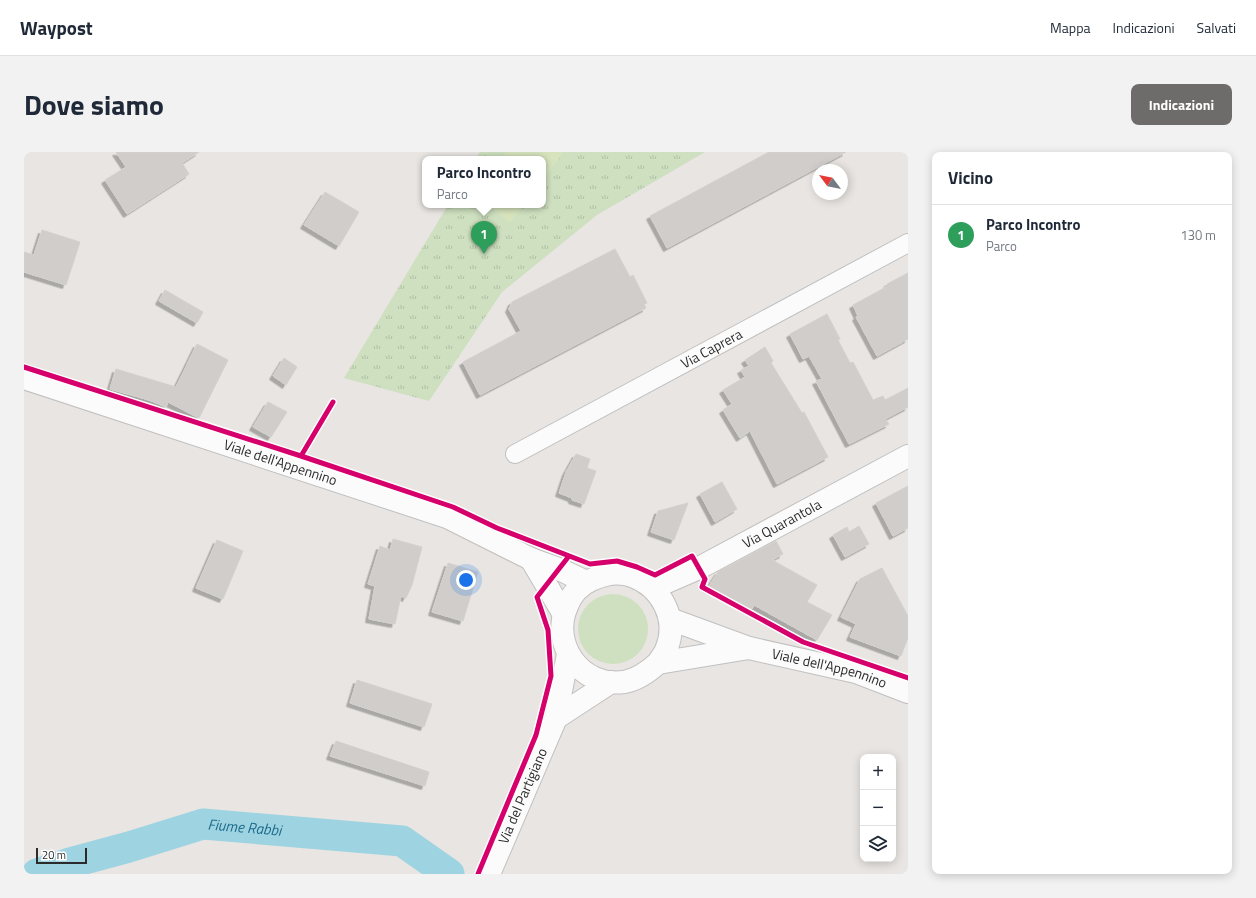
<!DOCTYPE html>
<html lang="it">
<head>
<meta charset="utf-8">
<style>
  body { margin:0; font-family:"Titillium Web",sans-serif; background:#f2f2f3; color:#1f2937 }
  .controls { position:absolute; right:12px; bottom:12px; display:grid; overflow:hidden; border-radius:8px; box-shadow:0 2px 10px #0003 }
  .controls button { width:36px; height:36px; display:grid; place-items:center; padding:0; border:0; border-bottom:1px solid #e0e1e3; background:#fff; color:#1f2937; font:20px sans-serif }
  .compass { position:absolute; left:788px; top:12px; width:36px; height:36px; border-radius:50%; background:#fff; box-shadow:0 2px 10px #0003; rotate:302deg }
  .scale { position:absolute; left:12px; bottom:10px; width:51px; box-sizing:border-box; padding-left:4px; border:2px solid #2b2b2b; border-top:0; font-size:11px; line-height:14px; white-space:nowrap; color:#2b2b2b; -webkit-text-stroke:3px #fff; paint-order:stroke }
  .you { position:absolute; left:442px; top:428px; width:14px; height:14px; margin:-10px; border:3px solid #fff; border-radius:50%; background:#1a73e8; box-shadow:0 0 0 6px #1a73e833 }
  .badge { display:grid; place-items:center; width:26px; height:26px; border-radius:50%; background:#6d6c6b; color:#fff; font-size:13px; font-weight:700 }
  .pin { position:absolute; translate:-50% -33px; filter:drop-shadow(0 1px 2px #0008) }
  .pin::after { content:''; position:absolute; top:21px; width:14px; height:12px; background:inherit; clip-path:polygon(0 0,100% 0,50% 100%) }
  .popup { position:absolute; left:398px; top:4px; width:124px; height:52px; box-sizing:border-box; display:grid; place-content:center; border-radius:8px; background:#fff; filter:drop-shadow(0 1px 3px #0005); font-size:13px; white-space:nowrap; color:#747a83 }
  .popup b { font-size:15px; color:#1f2937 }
  .popup::after { content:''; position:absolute; left:50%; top:100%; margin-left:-8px; border:8px solid transparent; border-top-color:#fff }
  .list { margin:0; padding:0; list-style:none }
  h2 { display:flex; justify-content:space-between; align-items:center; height:52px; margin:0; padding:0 16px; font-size:17px }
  h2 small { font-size:13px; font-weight:400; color:#747a83 }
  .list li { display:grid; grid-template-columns:26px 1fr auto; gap:12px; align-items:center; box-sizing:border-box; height:60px; padding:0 16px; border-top:1px solid #e0e1e3 }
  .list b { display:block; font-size:15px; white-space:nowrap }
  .list p { margin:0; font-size:13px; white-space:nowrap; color:#747a83 }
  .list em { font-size:13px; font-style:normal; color:#747a83 }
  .icon { flex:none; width:22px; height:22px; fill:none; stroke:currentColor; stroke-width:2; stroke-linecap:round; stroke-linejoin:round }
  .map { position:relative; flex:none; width:884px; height:722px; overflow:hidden; border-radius:8px }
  header { display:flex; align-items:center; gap:24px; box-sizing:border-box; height:56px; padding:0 20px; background:#fff; border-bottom:1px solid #e0e1e3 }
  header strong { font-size:19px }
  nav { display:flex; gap:22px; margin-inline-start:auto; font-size:14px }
  .intro { display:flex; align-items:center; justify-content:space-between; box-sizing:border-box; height:96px; padding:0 24px }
  h1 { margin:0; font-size:28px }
  .button { padding:10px 18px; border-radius:8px; background:#6d6c6b; color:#fff; font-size:14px; font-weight:700 }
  main { display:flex; gap:24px; padding:0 24px }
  aside { flex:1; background:#fff; border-radius:8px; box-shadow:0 2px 10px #0003 }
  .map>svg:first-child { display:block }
  .grass { fill:#cee0bf }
  .park { fill:url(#park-tufts) }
  .pitch { fill:#d6e3bd }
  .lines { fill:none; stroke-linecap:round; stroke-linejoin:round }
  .river { stroke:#9ed3e1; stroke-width:31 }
  .building { fill:#d0cdcb; stroke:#d3d1ce; filter:url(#shadow) }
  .minor-casing { stroke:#c1c0c0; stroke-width:20 }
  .tertiary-casing { stroke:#c1c0c0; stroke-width:24 }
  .secondary-casing { stroke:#c1c0c0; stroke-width:24 }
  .minor { stroke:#fcfbfb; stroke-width:18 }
  .tertiary { stroke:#fcfbfb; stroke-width:22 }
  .secondary { stroke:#fcfbfb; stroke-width:22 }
  .cycleway-casing { stroke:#fff; stroke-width:8 }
  .cycleway { stroke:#d6006c; stroke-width:5 }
  .labels { text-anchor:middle; stroke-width:3; stroke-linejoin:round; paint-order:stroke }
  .street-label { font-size:14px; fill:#2b2b2b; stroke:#fff }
  .water-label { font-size:15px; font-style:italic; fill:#1e6b8c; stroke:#fff }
</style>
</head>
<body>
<header>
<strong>Waypost</strong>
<nav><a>Mappa</a><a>Indicazioni</a><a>Salvati</a></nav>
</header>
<div class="intro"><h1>Dove siamo</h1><a class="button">Indicazioni</a></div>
<main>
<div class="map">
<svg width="884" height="722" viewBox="0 0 884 722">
  <defs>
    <pattern id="park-tufts" width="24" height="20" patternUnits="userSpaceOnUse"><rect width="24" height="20" fill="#cee0bf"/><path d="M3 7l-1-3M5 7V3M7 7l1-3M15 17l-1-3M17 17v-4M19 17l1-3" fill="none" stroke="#b1c0a4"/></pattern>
    <filter id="shadow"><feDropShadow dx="-3.5" dy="3.5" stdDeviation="0" flood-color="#0004"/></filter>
  </defs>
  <rect width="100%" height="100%" fill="#e8e5e2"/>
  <path class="grass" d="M554 477a35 35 0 1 1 70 0a35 35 0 1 1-70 0Z"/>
  <path class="park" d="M456 0H681L573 63 478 140 405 249 320 226 424 53H519V7H451Z"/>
  <path class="pitch" d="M482 0H540L519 28V7H477Z
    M464 53H500L486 71Z"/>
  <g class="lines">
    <path class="river" id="s1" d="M13 722 46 711 105 695 179 672 378 689 425 722"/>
  </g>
  <path class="building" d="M92 0H175L158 11 165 22 103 62 81 28 102 15Z
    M745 0H822L643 96 626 64Z
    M301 40 335 60 315 94 280 73Z
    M18 78 56 90 42 133 0 120V100L10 103Z
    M591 97 606 125 609 123 623 151 620 152 622 156 456 243 439 210 497 179 485 157 488 150Z
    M884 121V187L853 204 832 165 834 164 829 153 864 134 863 132Z
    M141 138 179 160 173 171 135 149Z
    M803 162 816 187 814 188 826 211 829 210 849 248 859 244 861 248 884 236V255L861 267 865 272 825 292 792 229 798 227 785 204 779 207 766 182Z
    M173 192 204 208 175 266 144 250 142 255 125 248 86 237 92 217 152 235Z
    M741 195 749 209 747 211 778 261 780 260 804 305 753 332 726 279 716 286 699 258 708 252 699 238 721 225 717 218 725 214 721 208Z
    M260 206 273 215 262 233 249 224Z
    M244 250 263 260 247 285 229 275Z
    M552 302 566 307 563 316 572 319 560 352 548 348V346L535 341 542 320Z
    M698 330 713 357 691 370 676 342Z
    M884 334V376L869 384 852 351Z
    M664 351 650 388 627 380 634 359Z
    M835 374 845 392 821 405 809 383 823 375 825 380Z
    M369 387 398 395 388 433 382 446 377 444 371 472 345 467 351 434 344 432 356 394 366 398Z
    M193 388 219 399 199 447 172 436Z
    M752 389 759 402 748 408 793 433 783 450 808 463 793 488 730 453 728 457 685 434 694 420Z
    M424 411 454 420 439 469 408 460Z
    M858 416 884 464V486L877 504 826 485 832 472 817 465 836 427Z
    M333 528 408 552 400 575 326 551Z
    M312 589 405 620 401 634 306 604Z"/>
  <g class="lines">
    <defs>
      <g id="minor">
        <path id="s2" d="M491 302 884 91"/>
      </g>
      <g id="tertiary">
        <path id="s3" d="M629 436 675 416 884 304"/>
      </g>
      <g id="secondary">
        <path id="s4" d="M0 226 423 365 507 407 535 417 562 430"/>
        <path d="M507 407 539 461"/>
        <path id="s5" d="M646 467 725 496 832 520 884 540"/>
        <path d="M634 511C636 507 640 503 642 498 655 468 638 435 608 424 595 419 580 422 567 428 556 433 547 443 543 454 526 492 557 536 600 530 613 528 624 520 634 511L725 496"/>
        <path d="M532 566 587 530"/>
        <path id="s6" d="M465 722 532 566 544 502"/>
      </g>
    </defs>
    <use href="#minor" class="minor-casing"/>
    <use href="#tertiary" class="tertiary-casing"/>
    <use href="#secondary" class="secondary-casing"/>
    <use href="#minor" class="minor"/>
    <use href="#tertiary" class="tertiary"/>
    <use href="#secondary" class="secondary"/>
    <defs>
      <path id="cycleway" d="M0 215 277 304 429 355 473 376 566 412 593 409 613 415 631 423 668 404 681 427 678 435 779 490 884 526
        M277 304 309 250
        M454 722 512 583 527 524 524 478 513 445 545 404"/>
    </defs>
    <use href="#cycleway" class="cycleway-casing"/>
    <use href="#cycleway" class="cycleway"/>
  </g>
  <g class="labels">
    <g class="street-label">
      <text dy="5" stroke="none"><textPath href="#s2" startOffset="223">Via Caprera</textPath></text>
      <text dy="5" stroke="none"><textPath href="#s4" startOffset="270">Viale dell'Appennino</textPath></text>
      <text dy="5" stroke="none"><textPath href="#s3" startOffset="144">Via Quarantola</textPath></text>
      <text dy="5" stroke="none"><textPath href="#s5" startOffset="167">Viale dell'Appennino</textPath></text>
      <text dy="5" stroke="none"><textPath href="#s6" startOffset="85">Via del Partigiano</textPath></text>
    </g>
    <g class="water-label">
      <text dy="5" stroke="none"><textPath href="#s1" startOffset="215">Fiume Rabbi</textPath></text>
    </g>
  </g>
</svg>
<div class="controls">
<button>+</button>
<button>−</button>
<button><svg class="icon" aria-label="layers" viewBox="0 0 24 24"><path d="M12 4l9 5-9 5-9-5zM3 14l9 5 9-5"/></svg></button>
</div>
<svg class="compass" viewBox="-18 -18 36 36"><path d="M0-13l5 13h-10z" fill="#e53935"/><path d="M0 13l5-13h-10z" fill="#747a83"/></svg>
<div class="scale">20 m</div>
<div class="you"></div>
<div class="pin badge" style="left:460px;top:102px;background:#2e9e5b">1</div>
<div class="popup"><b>Parco Incontro</b>Parco</div>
</div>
<aside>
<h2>Vicino<small></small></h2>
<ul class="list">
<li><span class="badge" style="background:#2e9e5b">1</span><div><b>Parco Incontro</b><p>Parco</p></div><em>130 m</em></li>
</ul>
</aside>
</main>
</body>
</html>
